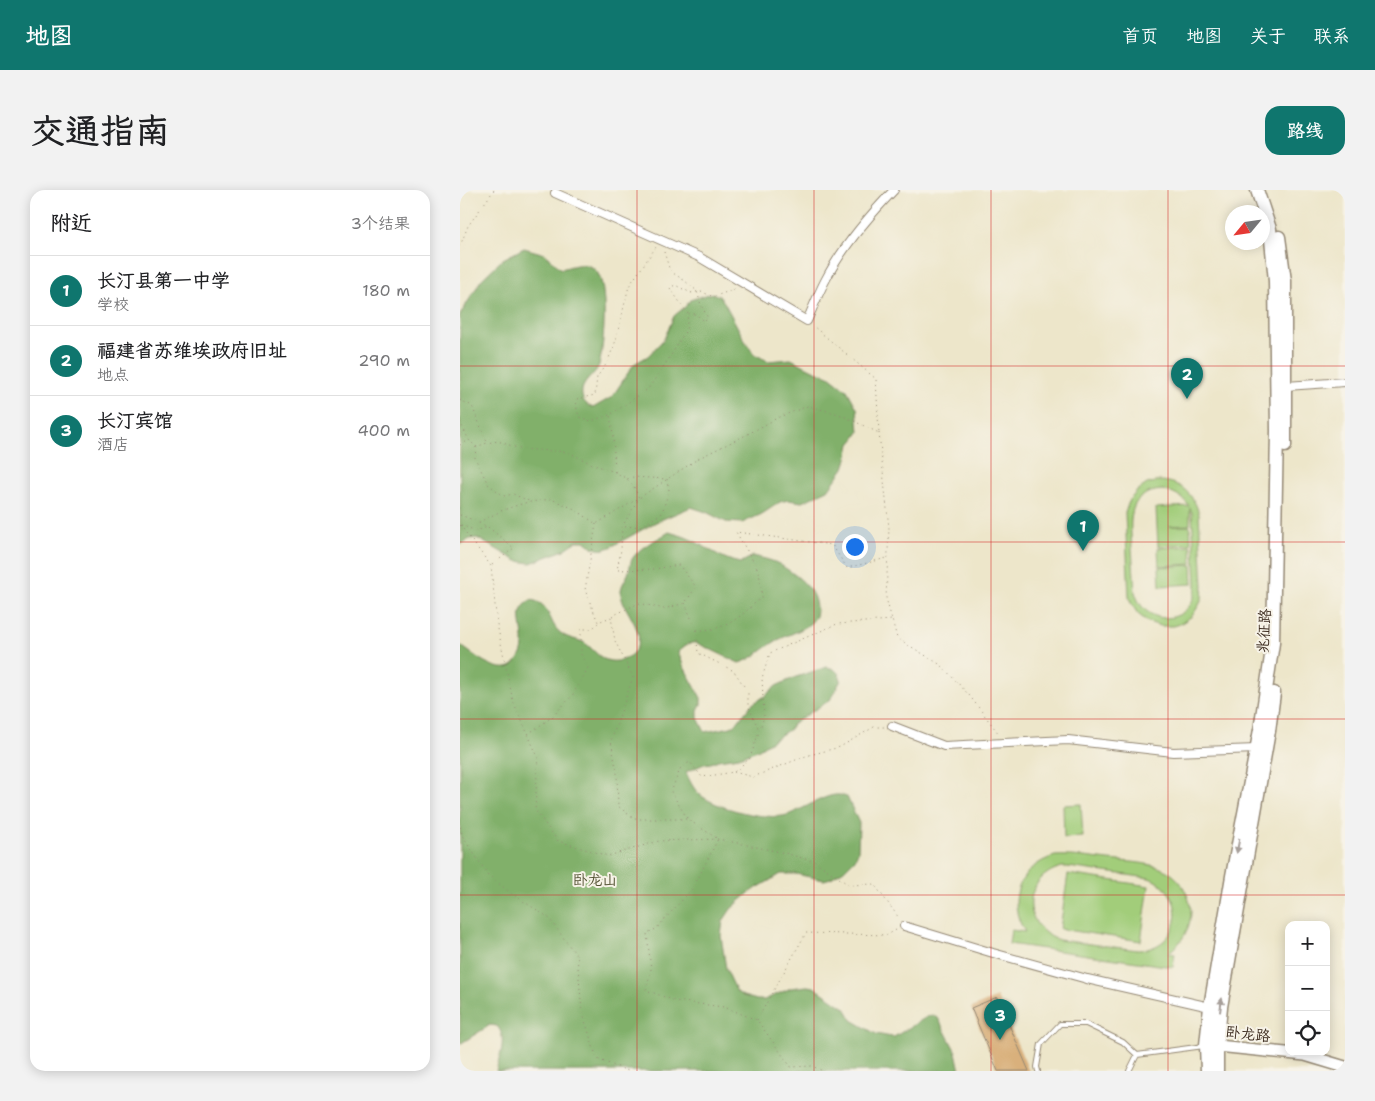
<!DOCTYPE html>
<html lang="zh">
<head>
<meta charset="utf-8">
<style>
  body { margin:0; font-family:"Shantell Sans","LXGW WenKai TC",sans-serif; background:#f2f2f2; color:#202124 }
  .controls { position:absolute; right:15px; bottom:15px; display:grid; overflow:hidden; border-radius:10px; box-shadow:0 2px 12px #0003 }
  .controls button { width:45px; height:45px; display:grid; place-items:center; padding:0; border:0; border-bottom:1px solid #e0e0e0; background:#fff; color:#202124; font:25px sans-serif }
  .compass { position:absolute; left:765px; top:15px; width:45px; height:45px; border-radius:50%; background:#fff; box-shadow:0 2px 12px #0003; rotate:241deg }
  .you { position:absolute; left:394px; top:356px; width:18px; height:18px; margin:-12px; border:4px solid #fff; border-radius:50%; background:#1a73e8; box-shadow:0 0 0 8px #1a73e833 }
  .badge { display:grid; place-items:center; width:32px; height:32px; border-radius:50%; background:#0f766e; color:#fff; font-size:16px; font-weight:700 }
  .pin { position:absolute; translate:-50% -41px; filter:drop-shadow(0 1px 2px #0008) }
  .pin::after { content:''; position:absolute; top:26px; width:18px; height:15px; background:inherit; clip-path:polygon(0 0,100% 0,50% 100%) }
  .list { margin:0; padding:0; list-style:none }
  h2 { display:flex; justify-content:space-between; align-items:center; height:65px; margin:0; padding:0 20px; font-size:21px }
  h2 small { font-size:16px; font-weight:400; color:#757577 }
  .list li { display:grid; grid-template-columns:32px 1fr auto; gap:15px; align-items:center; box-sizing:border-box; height:70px; padding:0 20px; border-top:1px solid #e0e0e0 }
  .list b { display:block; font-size:19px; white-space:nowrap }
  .list p { margin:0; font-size:16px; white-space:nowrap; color:#757577 }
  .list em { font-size:16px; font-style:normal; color:#757577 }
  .icon { flex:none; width:28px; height:28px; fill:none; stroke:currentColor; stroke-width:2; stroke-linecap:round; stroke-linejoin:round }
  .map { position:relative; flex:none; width:885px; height:881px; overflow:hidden; border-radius:15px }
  header { display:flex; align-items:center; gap:30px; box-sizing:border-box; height:70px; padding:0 25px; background:#0f766e; color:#fff }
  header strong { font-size:24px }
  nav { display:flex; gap:28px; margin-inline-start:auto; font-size:18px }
  .intro { display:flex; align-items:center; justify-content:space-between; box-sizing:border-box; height:120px; padding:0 30px }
  h1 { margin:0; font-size:35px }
  .button { padding:12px 22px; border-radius:15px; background:#0f766e; color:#fff; font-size:18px; font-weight:700 }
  main { display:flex; gap:30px; padding:0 30px }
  aside { flex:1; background:#fff; border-radius:15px; box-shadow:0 2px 12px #0003 }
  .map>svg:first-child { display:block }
  .green { fill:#a2cd7a; stroke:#6e7c4c; fill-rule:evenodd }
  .forest { fill:#81b06a; stroke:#5e6d44 }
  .building { fill:#d9b07c }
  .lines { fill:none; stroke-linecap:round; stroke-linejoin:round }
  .lane-casing { stroke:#948874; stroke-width:6 }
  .street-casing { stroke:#948874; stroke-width:10 }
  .secondary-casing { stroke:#948874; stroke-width:14 }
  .primary-casing { stroke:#948874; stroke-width:15 }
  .path { stroke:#948874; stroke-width:1; stroke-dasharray:1 4; stroke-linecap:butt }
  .lane { stroke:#fff; stroke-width:4 }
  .street { stroke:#fff; stroke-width:8 }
  .secondary { stroke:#fff; stroke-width:11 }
  .primary { stroke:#fff; stroke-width:12 }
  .oneway { fill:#a79f9a }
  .grid { fill:none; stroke:#d62828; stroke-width:1; stroke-opacity:0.55 }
  .labels { text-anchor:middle; stroke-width:4; stroke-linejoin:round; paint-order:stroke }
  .street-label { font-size:15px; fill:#3b2a1e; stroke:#f7f3e8 }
  .park-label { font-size:15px; fill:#555335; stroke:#f7f3e8 }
</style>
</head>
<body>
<header>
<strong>地图</strong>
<nav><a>首页</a><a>地图</a><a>关于</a><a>联系</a></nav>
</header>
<div class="intro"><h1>交通指南</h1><a class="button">路线</a></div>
<main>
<aside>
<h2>附近<small>3个结果</small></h2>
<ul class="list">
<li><span class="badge">1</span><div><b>长汀县第一中学</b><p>学校</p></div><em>180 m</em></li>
<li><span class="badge">2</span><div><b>福建省苏维埃政府旧址</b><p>地点</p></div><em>290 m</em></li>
<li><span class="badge">3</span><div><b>长汀宾馆</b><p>酒店</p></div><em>400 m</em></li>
</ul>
</aside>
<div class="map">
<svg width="885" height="881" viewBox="0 0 885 881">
  <rect width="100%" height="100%" fill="#f7f3e8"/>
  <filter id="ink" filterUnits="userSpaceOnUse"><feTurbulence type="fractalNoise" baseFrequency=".02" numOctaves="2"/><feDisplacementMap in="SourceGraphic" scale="10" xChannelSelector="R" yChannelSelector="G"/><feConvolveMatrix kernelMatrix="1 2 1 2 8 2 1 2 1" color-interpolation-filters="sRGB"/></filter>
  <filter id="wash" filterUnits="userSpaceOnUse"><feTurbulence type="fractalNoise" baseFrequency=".0096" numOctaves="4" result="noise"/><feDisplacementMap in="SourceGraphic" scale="20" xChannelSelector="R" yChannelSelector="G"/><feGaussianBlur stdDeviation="1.12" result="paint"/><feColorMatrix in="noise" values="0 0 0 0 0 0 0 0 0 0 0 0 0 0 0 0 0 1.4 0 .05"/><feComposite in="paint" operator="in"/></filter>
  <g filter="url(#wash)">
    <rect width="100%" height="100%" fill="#ede6ca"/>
    <path class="green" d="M699 291C720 291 734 304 739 324L743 396 742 409 739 415 732 426 720 434 714 436H701L688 432 678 424 671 413 669 407 665 323 669 311 677 301 687 294ZM702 300C714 302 722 306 729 316L696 318 698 356 731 354 730 336H710L730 335V318L732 323 736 394C736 435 685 440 675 402 674 387 673 372 672 358 670 331 666 303 702 300Z
      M731 356 732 374 699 376 698 358Z
      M732 375 733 394 700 396 699 377Z
      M621 614 623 647 604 648 603 615Z
      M595 666C613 665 631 668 649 670 675 673 706 671 722 695 727 703 730 711 731 721 731 738 722 753 708 763L715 764 713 777 549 754 551 740 565 742C545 710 560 676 595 666ZM602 677H608L689 688C730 704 722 759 678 760L599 750C560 737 562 687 602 677Z
      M608 684 689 696 681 751 600 739Z"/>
    <path class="forest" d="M64 58 85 64 101 79C113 76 126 70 136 81 149 94 144 158 139 175 136 184 124 190 122 200 121 210 125 214 133 218L152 207 174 174 188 166 204 149 214 126 226 116 230 110 252 103 259 106 264 112 285 151 294 164 308 171 331 169 353 180 369 186 387 200 397 218 399 242 395 248 390 254 387 269 384 278 368 300 342 312 328 310 320 312 302 324 282 333 266 332 246 322 231 317 196 332 151 357C138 362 135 359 125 351H117L104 360 71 373 57 371 17 348 10 349 0 354V125L21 90 43 69Z
      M209 342C215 344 220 345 225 347 244 354 259 369 280 373L293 366C301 368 312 370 319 374 336 385 355 397 356 418 357 423 357 426 354 429 348 439 329 444 318 450 304 457 295 469 279 473L237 453C228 452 224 456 218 462L223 475 241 508V515L238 521V528L245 542 271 537 277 533 291 515 305 506 316 496 336 487 367 477 374 479 379 484 381 490 370 510 334 533 330 539 299 559 279 567 258 570 251 573 244 574 226 582C229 590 233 598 239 604 255 618 306 631 327 625 341 621 366 603 380 605 381 605 386 607 387 607L399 633 398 662 395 669 384 680 371 688 364 690 336 684H321L290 702 271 719 263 731 261 746 266 779 277 802 283 806 297 810H304L331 798 347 796 354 797 385 818 392 830 416 844 426 846 434 847 465 828 472 825 478 828 496 862 500 881H36C39 867 48 848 37 836L30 835 0 854V455C13 464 44 491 57 471 61 465 63 461 63 453 64 445 59 429 61 422 62 417 66 414 70 410 92 412 87 434 102 444 109 449 116 449 123 452 131 456 136 465 144 469 157 475 174 468 178 454 182 441 168 424 163 412 158 398 163 395 168 384 170 379 170 373 172 369 180 356 197 350 209 342Z"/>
    <g id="blocks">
      <path class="building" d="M537 807 569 881H538L511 818Z"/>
    </g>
  </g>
  <g filter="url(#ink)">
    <use href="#blocks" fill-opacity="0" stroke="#948874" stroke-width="1"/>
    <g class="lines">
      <defs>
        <path id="lane" d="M677 865 744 856
          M578 881 577 877 581 854 600 834H626L663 852 677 865
          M669 881 677 865"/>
        <path id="street" d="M95 3 239 67 347 131C353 117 359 102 366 89 383 56 409 26 434 0
          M826 196 885 192
          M432 536 484 556 608 550 713 562 797 559
          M444 736 533 763 627 789 750 817"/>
        <path id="secondary" d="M748 855 845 865 885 877"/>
        <path id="primary" d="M819 47 825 91V256
          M747 881 746 855 750 817 772 686 800 540 813 453 817 241 815 91 810 39 797 0
          M757 881V856L761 817 809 541 814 503"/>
      </defs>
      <use href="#lane" class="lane-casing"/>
      <use href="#street" class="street-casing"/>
      <use href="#secondary" class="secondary-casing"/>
      <use href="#primary" class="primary-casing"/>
      <path class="path" d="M0 56 8 36 34 0
        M204 62 210 81 225 91 237 101 241 115 248 128 243 131 236 124H229
        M0 210 12 216 27 252
        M149 225 131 231 119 227 116 215 117 209 135 205 137 187 147 173 155 153 169 96 196 57
        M0 232 9 250 16 257 15 268 28 294 44 306 53 304 71 312
        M419 243 429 338 426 408 437 448 481 475 509 505 539 544
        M0 255 8 250
        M16 257 27 253 38 251 60 259 108 262 132 274 155 282 167 289 173 287 207 289 209 300 202 323 182 336 163 337
        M155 282 153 245 150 225 188 199 210 167 226 140 228 124 210 98 215 95 231 103C240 100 245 103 253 107L275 99
        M0 325 19 332 43 320 64 313 91 309 115 319 136 334 179 308 239 268 288 244 319 227 348 216 379 224 419 243 416 189 353 136
        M19 333 28 337 54 358 32 375
        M136 334 125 400 138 432 151 427 155 451 173 487 151 551 157 583 158 616 174 629H227L258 649 233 698 196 739 187 743 191 780 186 800 215 811 264 817 297 830 331 877 352 876 363 881
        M0 335 31 376 37 434 53 511 78 567 75 620 98 651 148 666 199 651 258 649 325 663 356 672 389 695 414 694 439 728
        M1 335 16 341 28 337
        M225 413 236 440C268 441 280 426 302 407L299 381 276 342 372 355 387 378 427 368
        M152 426 179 413 204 419 225 413 236 397 219 375 194 379 157 380 161 360 162 337 179 308 174 297 167 289
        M236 440 238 463 274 481 288 502V515L299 540
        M68 544 92 527 112 506 128 478 121 464V439H132L138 433
        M274 582 293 587 346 566 380 557 414 537H424
        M227 628 211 602 221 577 230 572 242 587 274 582 290 568 304 527 302 488 310 463 377 434 432 430
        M0 637 3 647 28 685 52 704 88 727 117 766 122 821 137 869 168 881
        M297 830 346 743 427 745 436 740"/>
      <use href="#lane" class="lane"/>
      <use href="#street" class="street"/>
      <use href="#secondary" class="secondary"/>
      <use href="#primary" class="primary"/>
    </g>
    <defs><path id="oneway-solid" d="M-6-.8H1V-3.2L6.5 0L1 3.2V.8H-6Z" transform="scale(1.25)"/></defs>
    <g class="oneway">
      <use href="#oneway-solid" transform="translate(778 656) rotate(101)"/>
      <use href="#oneway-solid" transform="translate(761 815) rotate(-82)"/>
    </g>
  </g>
  <path class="grid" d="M177 0V881M354 0V881M531 0V881M708 0V881M0 176H885M0 352H885M0 529H885M0 705H885"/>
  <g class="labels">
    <g class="street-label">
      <text transform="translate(804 441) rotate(-87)" y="5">兆征路</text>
      <text transform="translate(788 844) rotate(6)" y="5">卧龙路</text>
    </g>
    <g class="park-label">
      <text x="135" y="695">卧龙山</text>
    </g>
  </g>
</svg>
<div class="controls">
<button>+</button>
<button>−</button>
<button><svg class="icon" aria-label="locate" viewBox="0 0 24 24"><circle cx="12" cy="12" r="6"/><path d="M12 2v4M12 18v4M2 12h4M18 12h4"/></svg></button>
</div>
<svg class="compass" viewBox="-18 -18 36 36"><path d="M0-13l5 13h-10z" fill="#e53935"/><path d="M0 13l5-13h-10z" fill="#757577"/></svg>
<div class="you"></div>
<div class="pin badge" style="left:623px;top:361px">1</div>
<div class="pin badge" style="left:727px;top:209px">2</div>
<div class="pin badge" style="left:540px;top:850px">3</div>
</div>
</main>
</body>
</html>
